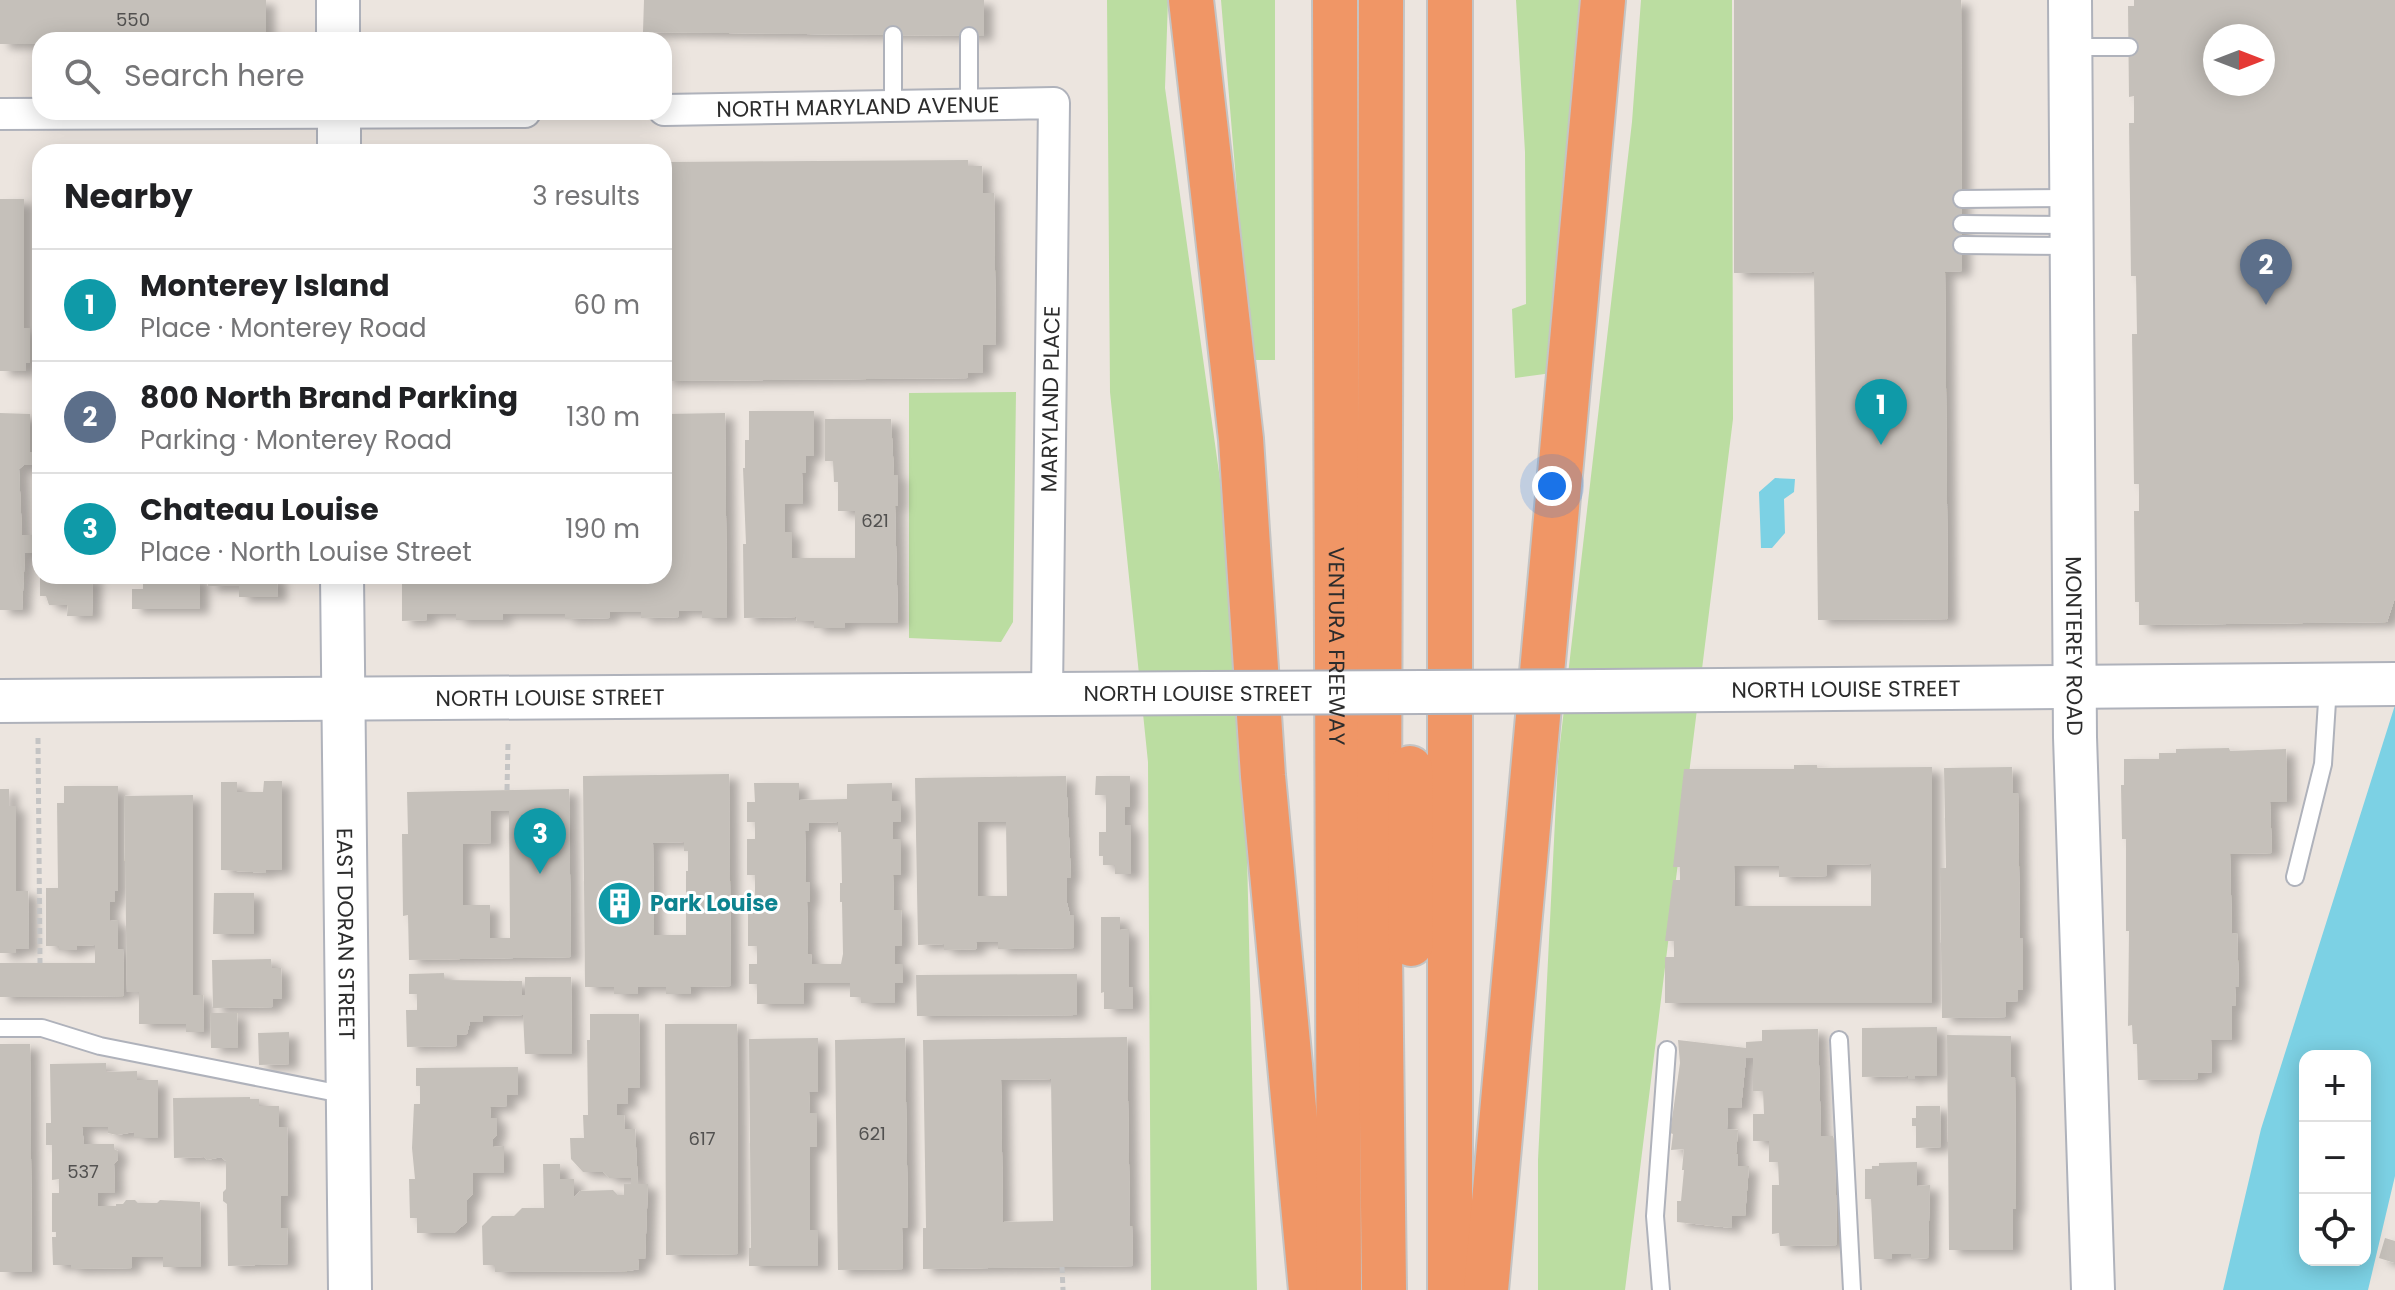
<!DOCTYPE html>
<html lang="en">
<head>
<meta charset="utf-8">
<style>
  body { margin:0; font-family:Poppins,sans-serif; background:#f2f2f2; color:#202124 }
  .controls { position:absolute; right:24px; bottom:24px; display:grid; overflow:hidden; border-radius:16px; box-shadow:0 4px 20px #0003 }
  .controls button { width:72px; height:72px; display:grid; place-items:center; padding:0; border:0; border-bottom:2px solid #e0e0e0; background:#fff; color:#202124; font:40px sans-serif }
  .compass { position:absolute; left:2203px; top:24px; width:72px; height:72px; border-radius:50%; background:#fff; box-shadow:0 4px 20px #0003; rotate:90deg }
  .you { position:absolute; left:1552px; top:486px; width:28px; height:28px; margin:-20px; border:6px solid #fff; border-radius:50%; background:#1a73e8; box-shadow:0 0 0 12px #1a73e833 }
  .badge { display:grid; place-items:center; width:52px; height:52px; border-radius:50%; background:#0f766e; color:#fff; font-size:26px; font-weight:700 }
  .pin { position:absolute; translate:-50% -66px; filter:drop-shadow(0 2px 4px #0008) }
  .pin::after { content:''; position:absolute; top:42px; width:28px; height:24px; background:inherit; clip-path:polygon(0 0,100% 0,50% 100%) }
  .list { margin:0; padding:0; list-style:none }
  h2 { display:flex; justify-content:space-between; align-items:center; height:104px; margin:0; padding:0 32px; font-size:34px }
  h2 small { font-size:26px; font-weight:400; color:#757577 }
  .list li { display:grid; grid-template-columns:52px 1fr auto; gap:24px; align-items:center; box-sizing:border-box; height:112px; padding:0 32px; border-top:2px solid #e0e0e0 }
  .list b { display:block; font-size:30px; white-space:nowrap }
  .list p { margin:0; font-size:26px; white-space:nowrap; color:#757577 }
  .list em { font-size:26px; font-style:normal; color:#757577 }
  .icon { flex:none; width:44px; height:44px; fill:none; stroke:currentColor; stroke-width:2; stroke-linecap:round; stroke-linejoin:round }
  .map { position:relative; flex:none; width:2395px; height:1290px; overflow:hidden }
  .search { position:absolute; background:#fff; box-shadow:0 4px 20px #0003; left:32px; top:32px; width:640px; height:88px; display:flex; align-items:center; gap:20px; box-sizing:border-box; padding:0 28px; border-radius:24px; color:#757577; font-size:30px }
  .panel { position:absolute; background:#fff; box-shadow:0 4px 20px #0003; left:32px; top:144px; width:640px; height:440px; border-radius:24px }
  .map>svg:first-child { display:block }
  .green { fill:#bbdda1 }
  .water { fill:#7cd1e4; fill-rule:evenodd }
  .building { fill:#c5c0ba; fill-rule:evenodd; filter:url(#shadow) }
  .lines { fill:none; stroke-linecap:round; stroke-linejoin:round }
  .lane-casing { stroke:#afb2bb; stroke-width:20 }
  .street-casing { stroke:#afb2bb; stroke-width:34 }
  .secondary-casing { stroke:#afb2bb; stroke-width:46 }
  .highway-casing { stroke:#c4c4c4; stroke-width:48 }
  .path { stroke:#c4c4c4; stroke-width:5; stroke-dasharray:6 4; stroke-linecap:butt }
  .lane { stroke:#fff; stroke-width:16 }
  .street { stroke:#fff; stroke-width:30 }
  .secondary { stroke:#fff; stroke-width:42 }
  .highway { stroke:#f09666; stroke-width:44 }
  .secondary-bridge-casing { stroke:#afb2bb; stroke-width:46; stroke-linecap:butt }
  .secondary-bridge { stroke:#fff; stroke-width:42 }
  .labels { text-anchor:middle; stroke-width:6; stroke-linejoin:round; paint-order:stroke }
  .number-label { font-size:18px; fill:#525150 }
  .street-label { font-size:22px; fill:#2c2c2c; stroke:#fff }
  .culture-label { font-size:22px; font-weight:bold; fill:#0d838f; stroke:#fff; text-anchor:start }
</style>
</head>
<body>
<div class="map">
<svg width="2395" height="1290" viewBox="0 0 2395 1290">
  <defs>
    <filter id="shadow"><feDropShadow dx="9" dy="5" stdDeviation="4" flood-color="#0004"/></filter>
  </defs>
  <rect width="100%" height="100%" fill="#ece5df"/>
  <path class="green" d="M1107 0H1168L1165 88 1242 636 1257 1290H1151L1148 762 1110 392Z
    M1221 0H1275V360H1251Z
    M1516 0H1582L1552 373 1515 378 1512 309 1526 304 1525 152Z
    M1641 0H1732L1733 419 1625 1290H1538V1160L1558 761 1632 122Z
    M1016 392 1013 622 1001 642 909 638V393Z"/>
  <path class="water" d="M1775 478 1795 479 1794 492 1784 499 1785 533 1772 548H1761L1759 492Z
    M2395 705V1176L2368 1290H2223L2261 1129ZM2305 1056H2365V1260H2305Z"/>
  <path class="building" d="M0 0H266V40H40V44H0Z
    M644 0H984V36L643 32Z
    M1734 0H1961L1962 271 1945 272 1948 619 1818 620 1814 272 1734 273Z
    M2134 0H2395V598L2387 622 2139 625V602H2135L2134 511H2139V484H2134L2132 334H2137L2136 276H2131L2129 123H2134V96L2129 97 2128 6H2134ZM2215 36H2263V84H2215Z
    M968 160V166H982L983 193H994L996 345H983V373H968V378L664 381V162Z
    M0 199H24V328H30V363H26V371H0Z
    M749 411H814V456H806V473H802L803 504H785V532H792V558H855V511H838V482H834L833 461H825V419H891L894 475H898V506H895L898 623H845V628H814V621H797L796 617 744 618 743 544H746L743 468H745V440H749Z
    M0 413 30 414V452H40V465H24L19 469 22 535H40V553H25L22 610H0Z
    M725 413 727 618H702V611H679V617L641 618V612H610V618L565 619V614H503V620H456V614H427V620L402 621V576H664V414Z
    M40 576H93L92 616H67L68 605H49L46 596H40Z
    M143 576H200V609H132V589H143Z
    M207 576H277L278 597H239V586H208Z
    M2229 748 2230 751 2286 749 2287 802H2270L2272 853 2230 854 2232 934 2237 933 2239 987H2235L2236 1006H2232V1040H2211L2212 1072 2198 1073V1079L2138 1080 2137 1044H2133L2132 1025 2128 1026 2129 931H2126V839H2122L2121 785H2124V759H2159V753H2176V749Z
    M1794 765H1817V768L1932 767V1003H1665V957H1674V941H1665L1673 880H1680V867H1673L1684 769H1794ZM1871 864V906H1735L1734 866H1779V877L1827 876V865Z
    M2012 767 2013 793H2018L2020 938H2023V990H2018V1001L2006 1002V1017L1942 1018 1940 868H1946L1944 768Z
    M729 774 731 986 690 987 691 994H666V987H638V994H614V987H585L583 776ZM684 842V851H688V871H686V935H654L653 843Z
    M1066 776 1071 878H1067V903L1070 915H1074V948L998 949V942H976L977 949 944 950V944L918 945 915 778ZM978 822H1006L1007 896H978Z
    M1096 776H1130V807H1125V825H1131V874H1115V865H1103V856H1099V832H1106V795H1095Z
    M264 781H282V870H266V873L221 870V782H237V792H263Z
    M754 783H799V800L847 799V784L892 783V801H901V822H893V839H901V875H893L894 910H901L902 946H895V964H903V983H895V1003H861V997H850V983H804V1004H757V984H749V964H757V946H748V911H755V875H747V839H755V822H747V802H755ZM838 822V832H841L842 883H840V902H842L843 954 841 964H812L811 954H808L807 902H810V882H806L805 831H809V823Z
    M64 786H118V891H115V902H110V921L118 920V949H123L124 996 0 997V963H95V945L77 946V950H59V946H46V888H58L57 803H64Z
    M0 789H9V806H16V891H28L29 949H16V953H0Z
    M569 789 571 957 409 960 408 915 403 916 402 834H408L407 792ZM491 811H509L510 938H490V905H463V844L491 843Z
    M193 795V995H203L204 1032H186V1024H139V992H127L124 796Z
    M214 893H254V934H213Z
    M1101 917H1120V930L1129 929V987H1133V1009H1104V992L1101 993Z
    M271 959 272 968H281L282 999H273V1007L213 1008 212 960Z
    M444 973 445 980 522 981V995H525V977H571L572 1054H525L523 1015 483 1016V1022H470L467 1034 457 1035V1046L407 1047 406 1010H417V994H409V974Z
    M1077 974V1015L917 1016 916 975Z
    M210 1013H237L238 1048H211Z
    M590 1014H639L640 1088H628V1104H617V1115H624L625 1129H635L638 1184H648L645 1259H638L639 1269 628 1271 495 1272V1265H483L482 1226 492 1216H514L522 1208H544L543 1164H560V1179H574V1197L580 1191 613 1190 618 1195H624V1184H631V1178H609L603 1172H583L571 1159 570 1138H584L583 1115H588L587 1040H590Z
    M665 1024H737L738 1254 666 1255Z
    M1937 1027V1076H1915V1079H1908V1076L1862 1077V1028Z
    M1818 1029 1821 1136H1833L1835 1143 1837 1245 1780 1246 1779 1233 1772 1234V1185H1779L1778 1162H1769V1141H1753V1114H1764L1763 1091H1753V1058H1746L1741 1108H1728L1727 1129 1738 1130 1736 1154H1738V1166H1749L1745 1216H1732V1228L1677 1222V1201H1681L1684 1170H1682L1684 1149 1671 1150 1673 1134 1670 1133 1680 1063 1678 1040 1746 1048V1042L1762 1041V1030Z
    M289 1032V1064L259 1065 258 1033Z
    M1947 1035 2011 1036V1077H2015L2016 1209H2013V1250H1949Z
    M1127 1037 1130 1226H1132L1133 1266 923 1269V1228H926L923 1040ZM1051 1079 1053 1221 1003 1222 1001 1080Z
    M818 1038V1092H809L810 1113H817V1147H810V1230H818V1266H749V1248H751L749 1039Z
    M905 1038 908 1227 902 1228 903 1269 838 1270 835 1040Z
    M0 1044H30L32 1272H0Z
    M106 1063V1072L137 1071V1080H158V1138H134V1132L117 1135 108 1133V1127H82L84 1144H114V1149L118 1151V1160L114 1164 115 1193H98V1206H116V1204H123L126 1200H135L138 1203H157L160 1200 200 1202 201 1267H163V1257H132V1268L71 1269V1265H53L52 1237H56V1232H52V1193H59V1179L52 1180V1145H46V1123H51L50 1064Z
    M518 1067V1095H507V1106L490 1107 491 1118H497V1135L493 1139V1147L504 1146V1173H473V1194L467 1200V1222L454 1233H417V1218H410L409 1179H415L412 1148 414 1104H420V1086H416V1068Z
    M250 1097V1099H259V1106H279V1127H287L288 1196H281V1228H287L288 1264 228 1266 227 1204 223 1201V1192L226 1189V1161L221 1157 207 1160 204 1157 174 1158 173 1098Z
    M1916 1106H1940L1941 1147 1916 1148V1126H1912V1118H1916Z
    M1917 1162V1186L1930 1185 1928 1258 1911 1259V1254H1892V1259H1874L1871 1199H1865V1169H1872V1166H1879V1163Z
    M2385 1238 2395 1241V1263L2379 1258Z"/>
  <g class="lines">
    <defs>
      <path id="lane" d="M893 35V106
        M969 36V104
        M2072 47H2129
        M1962 199 2070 198
        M1962 224 2071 225
        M1962 245 2071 246
        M2295 877 2323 764 2328 686
        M0 1028H42L100 1046 347 1095
        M1839 1040 1852 1290
        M1661 1290 1655 1216 1667 1050"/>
      <g id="street">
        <path id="s1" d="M664 110 1054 103 1047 694"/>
        <path d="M0 114 525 112"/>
      </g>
      <g id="secondary">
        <path d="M338 0V40"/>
        <path id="s2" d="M2070 0 2075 737 2093 1290"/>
        <path d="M339 112V152"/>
        <path id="s3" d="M342 576 350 1290"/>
        <path id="s4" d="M1602 691 2395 684"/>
        <path id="s5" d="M0 701 1207 693"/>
      </g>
      <g id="highway">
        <path d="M1191 0 1241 439 1263 776 1311 1290"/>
        <path id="s6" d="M1335 0 1339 1290"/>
        <path d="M1381 0 1379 868 1384 1290"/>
        <path d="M1450 0V1290"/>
        <path d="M1410 768 1411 944"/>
        <path d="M1486 1290 1603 0"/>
      </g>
    </defs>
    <use href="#lane" class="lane-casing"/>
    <use href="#street" class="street-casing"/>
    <use href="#secondary" class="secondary-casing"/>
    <use href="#highway" class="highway-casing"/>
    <path class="path" d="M38 738 40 963
      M507 790 508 743
      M1062 1267 1063 1290"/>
    <use href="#lane" class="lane"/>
    <use href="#street" class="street"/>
    <use href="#secondary" class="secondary"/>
    <use href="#highway" class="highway"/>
    <defs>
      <path id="secondary-bridge" d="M1207 693 1602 691"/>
    </defs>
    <use href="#secondary-bridge" class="secondary-bridge-casing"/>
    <use href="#secondary-bridge" class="secondary-bridge"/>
  </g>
  <defs>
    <symbol id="building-disc" viewBox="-11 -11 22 22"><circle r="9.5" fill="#0f9aa8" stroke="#fff"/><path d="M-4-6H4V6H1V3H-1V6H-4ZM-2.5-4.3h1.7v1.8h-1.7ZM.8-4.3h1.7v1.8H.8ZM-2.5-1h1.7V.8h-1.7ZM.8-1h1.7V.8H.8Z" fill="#fff"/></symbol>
  </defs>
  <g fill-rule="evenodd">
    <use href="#building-disc" x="594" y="878" width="51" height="51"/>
  </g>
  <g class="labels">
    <g class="number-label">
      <text x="133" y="26">550</text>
      <text x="875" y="527">621</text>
      <text x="872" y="1140">621</text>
      <text x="702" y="1145">617</text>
      <text x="83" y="1178">537</text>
    </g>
    <g class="street-label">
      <text dy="8" stroke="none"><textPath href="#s1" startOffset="194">NORTH MARYLAND AVENUE</textPath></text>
      <text transform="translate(1050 399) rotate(-89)" y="8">MARYLAND PLACE</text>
      <text dy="8" stroke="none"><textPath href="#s6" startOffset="646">VENTURA FREEWAY</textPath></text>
      <text dy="8" stroke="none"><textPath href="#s2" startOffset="646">MONTEREY ROAD</textPath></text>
      <text dy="8" stroke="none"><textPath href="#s4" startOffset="244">NORTH LOUISE STREET</textPath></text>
      <text x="1198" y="701">NORTH LOUISE STREET</text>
      <text dy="8" stroke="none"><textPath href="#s5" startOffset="550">NORTH LOUISE STREET</textPath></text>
      <text dy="8" stroke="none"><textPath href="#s3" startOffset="358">EAST DORAN STREET</textPath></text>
    </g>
    <g class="culture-label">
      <text x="650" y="911">Park Louise</text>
    </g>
  </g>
</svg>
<div class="controls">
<button>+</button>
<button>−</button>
<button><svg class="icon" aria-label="locate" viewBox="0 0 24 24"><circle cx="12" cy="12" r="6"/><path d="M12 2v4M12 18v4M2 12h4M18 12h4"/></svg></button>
</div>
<svg class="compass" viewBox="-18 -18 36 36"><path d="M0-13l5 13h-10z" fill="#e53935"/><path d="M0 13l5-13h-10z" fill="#757577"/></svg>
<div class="you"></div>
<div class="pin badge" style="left:1881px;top:445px;background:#0f9aa8">1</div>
<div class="pin badge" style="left:2266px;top:305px;background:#5c6f8a">2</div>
<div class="pin badge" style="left:540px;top:874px;background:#0f9aa8">3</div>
<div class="search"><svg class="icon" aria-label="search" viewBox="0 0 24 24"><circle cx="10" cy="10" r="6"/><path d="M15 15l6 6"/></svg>Search here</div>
<section class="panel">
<h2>Nearby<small>3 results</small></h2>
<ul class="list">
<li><span class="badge" style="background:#0f9aa8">1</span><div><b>Monterey Island</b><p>Place · Monterey Road</p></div><em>60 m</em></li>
<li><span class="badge" style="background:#5c6f8a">2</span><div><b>800 North Brand Parking</b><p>Parking · Monterey Road</p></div><em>130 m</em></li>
<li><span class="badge" style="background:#0f9aa8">3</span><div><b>Chateau Louise</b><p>Place · North Louise Street</p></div><em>190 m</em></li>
</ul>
</section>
</div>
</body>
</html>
